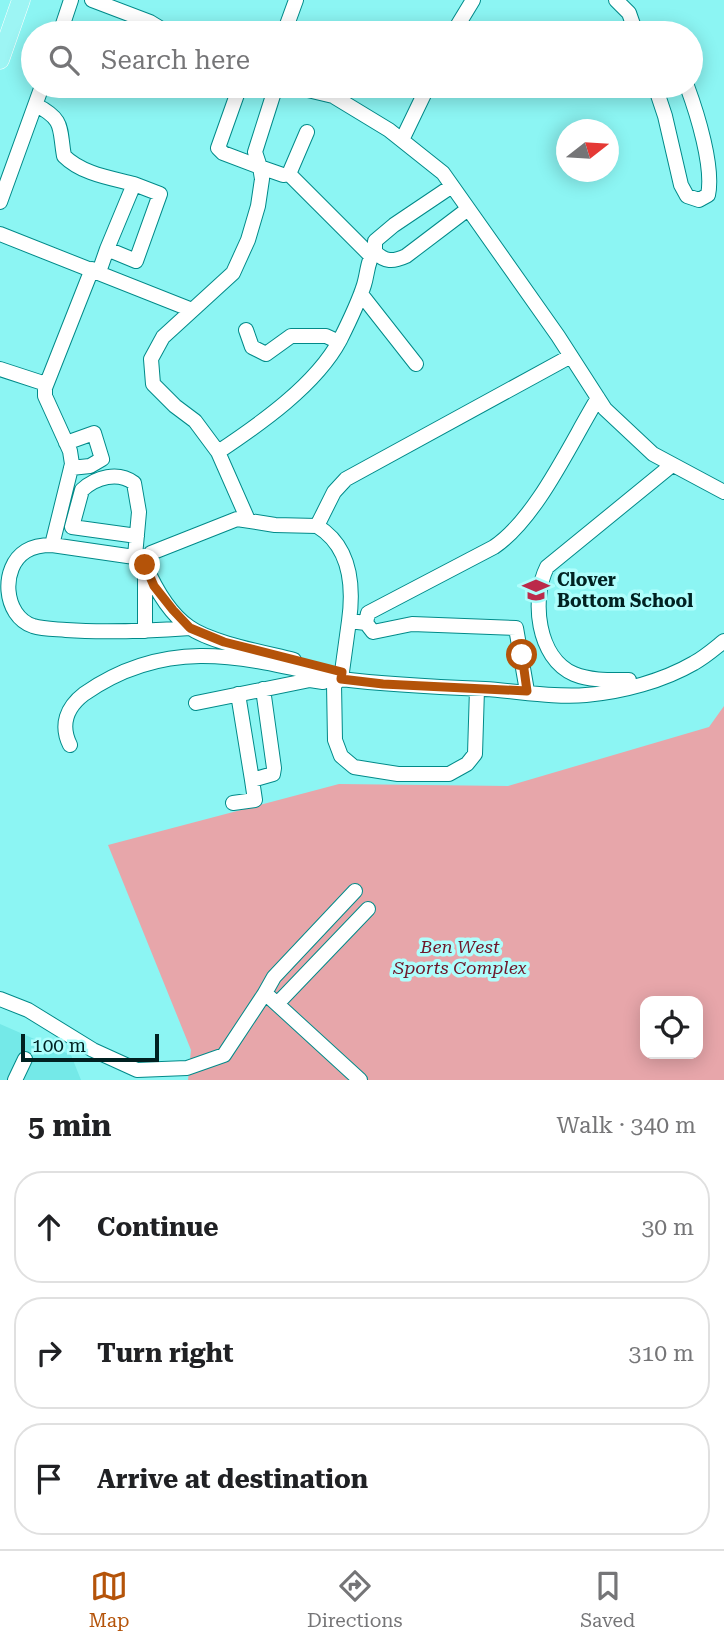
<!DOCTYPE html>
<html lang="en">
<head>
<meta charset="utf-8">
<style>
  body { margin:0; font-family:"Roboto Serif",serif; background:#f6f6f6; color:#202124 }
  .controls { position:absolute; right:21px; bottom:21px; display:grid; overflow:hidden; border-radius:14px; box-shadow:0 4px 18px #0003 }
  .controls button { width:63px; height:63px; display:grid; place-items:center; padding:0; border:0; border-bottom:2px solid #e0e0e0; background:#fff; color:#202124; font:35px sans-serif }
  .compass { position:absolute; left:556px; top:119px; width:63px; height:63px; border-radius:50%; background:#fff; box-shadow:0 4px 18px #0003; rotate:73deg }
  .scale { position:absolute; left:21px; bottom:18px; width:138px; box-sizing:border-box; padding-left:7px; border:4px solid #002121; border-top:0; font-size:19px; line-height:24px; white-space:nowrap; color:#002121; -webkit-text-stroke:5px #aefefc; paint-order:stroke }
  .stop { position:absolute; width:21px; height:21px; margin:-16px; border:5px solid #b45309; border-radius:50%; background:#fff }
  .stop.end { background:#b45309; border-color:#fff; box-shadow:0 2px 7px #0008 }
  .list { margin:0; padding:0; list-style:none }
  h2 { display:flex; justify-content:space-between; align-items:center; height:91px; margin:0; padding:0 28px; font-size:30px }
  h2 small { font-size:23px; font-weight:400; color:#757577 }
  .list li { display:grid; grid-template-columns:46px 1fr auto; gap:21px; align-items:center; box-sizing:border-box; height:112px; margin:0 14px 14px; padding:0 14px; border:2px solid #e0e0e0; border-radius:28px }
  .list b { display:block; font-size:26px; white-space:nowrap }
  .list em { font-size:23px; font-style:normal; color:#757577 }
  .icon { flex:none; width:38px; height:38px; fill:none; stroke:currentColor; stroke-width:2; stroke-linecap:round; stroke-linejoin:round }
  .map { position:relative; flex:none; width:724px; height:1080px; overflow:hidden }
  .search { position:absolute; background:#fff; box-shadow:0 4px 18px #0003; left:21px; right:21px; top:21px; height:77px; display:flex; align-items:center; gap:18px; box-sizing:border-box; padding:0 24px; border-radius:38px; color:#757577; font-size:26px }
  .sheet { height:469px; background:#fff }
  nav { display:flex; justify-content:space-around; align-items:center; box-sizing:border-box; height:98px; border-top:2px solid #e0e0e0; background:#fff; font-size:19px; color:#757577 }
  nav a { display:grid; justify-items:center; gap:4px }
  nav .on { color:#b45309 }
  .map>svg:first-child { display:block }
  .built { fill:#74e9e8 }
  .green { fill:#e7a6aa; fill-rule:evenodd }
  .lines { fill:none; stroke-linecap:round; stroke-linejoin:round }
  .minor-casing { stroke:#018a89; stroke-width:16 }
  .major-casing { stroke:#fff; stroke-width:19 }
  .minor { stroke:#fff; stroke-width:14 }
  .major { stroke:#9df5f4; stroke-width:18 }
  .route { stroke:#b45309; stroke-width:9 }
  .labels { text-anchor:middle; stroke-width:7; stroke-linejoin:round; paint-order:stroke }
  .poi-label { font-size:18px; font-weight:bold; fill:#002121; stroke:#aefefc; text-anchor:start }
  .park-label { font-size:18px; font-style:italic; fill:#6e1729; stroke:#aefefc }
</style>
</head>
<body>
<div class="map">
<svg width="724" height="1080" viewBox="0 0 724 1080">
  <rect width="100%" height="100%" fill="#8cf5f3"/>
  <path class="built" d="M0 1024 71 1055 81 1080H0Z"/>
  <path class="green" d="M724 706V1080H188L191 1050 108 845 339 784 508 786 709 727ZM645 1001H698V1054H645Z"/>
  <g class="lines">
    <defs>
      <path id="minor" d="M92 0 150 22 168 33
        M616 0 629 13 636 33
        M60 33 71 0
        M284 33 296 0
        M453 33 473 0
        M276 86 255 152 260 167 283 175 289 174 307 132
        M291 86 333 96 389 130 443 173 558 336 605 409 653 454 724 492
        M655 86 665 116 681 185 687 196 699 200 708 195C714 167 697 113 687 86
        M36 105C65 120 59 128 64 156 82 174 111 178 134 184
        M402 140 428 86
        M289 174 371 256
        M452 186 394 225 375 241V252C385 262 393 262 406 256L468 209
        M0 202 42 86
        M0 234 192 310
        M99 272 107 249 136 261 160 194 134 184 107 249
        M361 294 416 364
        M246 330 252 347 266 354 291 336H326L339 342
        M0 369 46 384
        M66 443 94 433 102 459 90 466 71 468
        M218 452 195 421 175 406 153 384 151 359 163 337 233 273 248 240 258 206 262 179 260 167 223 153 218 148 240 86
        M248 520 218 452C260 424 316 385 340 340 349 322 358 304 364 285 368 272 367 261 375 251
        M52 545 72 464 70 451 45 396V388L92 269
        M135 556 139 512 134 483C118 471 96 477 82 490L72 527 137 536
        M148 559 52 545C43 545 34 546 26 551 0 567 3 616 33 626 43 629 55 629 66 630 107 633 148 631 190 628
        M145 570V631
        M349 621C354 585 350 546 317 526L334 492 346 479 571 356
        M366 623 368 613 494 547C537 518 571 442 598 398
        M294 660C267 653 211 643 189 627 169 613 155 588 145 565L151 553 237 519 275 525 317 526
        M629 680C611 680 591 681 574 674 537 658 531 599 547 567L672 465
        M477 689 475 754 467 764 449 774H398L354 767 341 756 335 740 334 684 341 679C389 685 436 687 485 689 517 691 555 698 586 695 622 692 663 681 694 663 705 657 714 649 724 641
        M238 694 252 780 273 774 274 768 263 689
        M196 703 310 680 323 682
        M70 745C60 725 67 707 84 694 170 634 247 658 341 679L349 621 366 623 373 632 412 624 516 628 527 691
        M233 803 255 800 252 780
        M265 993 274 977 355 891
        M0 999 28 1010 93 1050 137 1070 187 1068 224 1055 265 993 360 1080
        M277 1004 368 909
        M15 1080 25 1059"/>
      <path id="major" d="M0 60 21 0"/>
    </defs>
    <use href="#minor" class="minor-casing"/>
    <use href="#major" class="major-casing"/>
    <use href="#minor" class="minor"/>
    <use href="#major" class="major"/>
  </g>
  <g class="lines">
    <path class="route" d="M145 565 154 586 173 610 190 628 224 642 342 672 341 679 383 684 527 691 522 655"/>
  </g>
  <defs>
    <symbol id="school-bare" viewBox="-9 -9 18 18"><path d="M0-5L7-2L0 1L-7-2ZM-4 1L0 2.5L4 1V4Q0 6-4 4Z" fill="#bb2a4a" stroke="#aefefc" stroke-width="2.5" paint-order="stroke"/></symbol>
  </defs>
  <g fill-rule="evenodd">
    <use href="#school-bare" x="517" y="571" width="38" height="38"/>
  </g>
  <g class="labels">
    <g class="poi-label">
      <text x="557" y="586">Clover<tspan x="557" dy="21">Bottom School</tspan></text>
    </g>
    <g class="park-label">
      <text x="460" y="953">Ben West<tspan x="460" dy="21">Sports Complex</tspan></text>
    </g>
  </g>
</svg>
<div class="controls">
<button><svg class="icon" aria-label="locate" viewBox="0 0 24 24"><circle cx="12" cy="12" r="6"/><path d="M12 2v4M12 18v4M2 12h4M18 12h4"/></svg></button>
</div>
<svg class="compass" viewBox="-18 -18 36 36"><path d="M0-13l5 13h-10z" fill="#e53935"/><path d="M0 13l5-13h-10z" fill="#757577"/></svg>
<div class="scale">100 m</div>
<div class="stop" style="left:522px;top:655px"></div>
<div class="stop end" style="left:145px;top:565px"></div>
<div class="search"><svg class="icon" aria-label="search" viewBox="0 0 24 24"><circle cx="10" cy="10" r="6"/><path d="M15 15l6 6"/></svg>Search here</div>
</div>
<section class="sheet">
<h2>5 min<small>Walk · 340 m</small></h2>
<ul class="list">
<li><svg class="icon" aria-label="ahead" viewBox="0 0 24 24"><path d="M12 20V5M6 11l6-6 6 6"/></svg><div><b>Continue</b></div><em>30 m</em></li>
<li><svg class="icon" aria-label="right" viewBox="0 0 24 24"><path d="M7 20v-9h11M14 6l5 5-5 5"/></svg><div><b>Turn right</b></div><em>310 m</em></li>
<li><svg class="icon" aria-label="arrive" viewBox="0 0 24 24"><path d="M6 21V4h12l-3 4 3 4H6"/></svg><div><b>Arrive at destination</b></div></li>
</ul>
</section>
<nav>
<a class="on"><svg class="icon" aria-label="map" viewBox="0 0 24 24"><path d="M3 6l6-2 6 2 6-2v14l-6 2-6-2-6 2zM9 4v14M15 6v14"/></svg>Map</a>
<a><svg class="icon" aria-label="directions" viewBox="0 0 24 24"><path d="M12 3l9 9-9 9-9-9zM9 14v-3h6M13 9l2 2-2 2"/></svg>Directions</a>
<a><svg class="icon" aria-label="saved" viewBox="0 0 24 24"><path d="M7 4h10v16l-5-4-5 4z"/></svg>Saved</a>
</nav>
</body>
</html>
